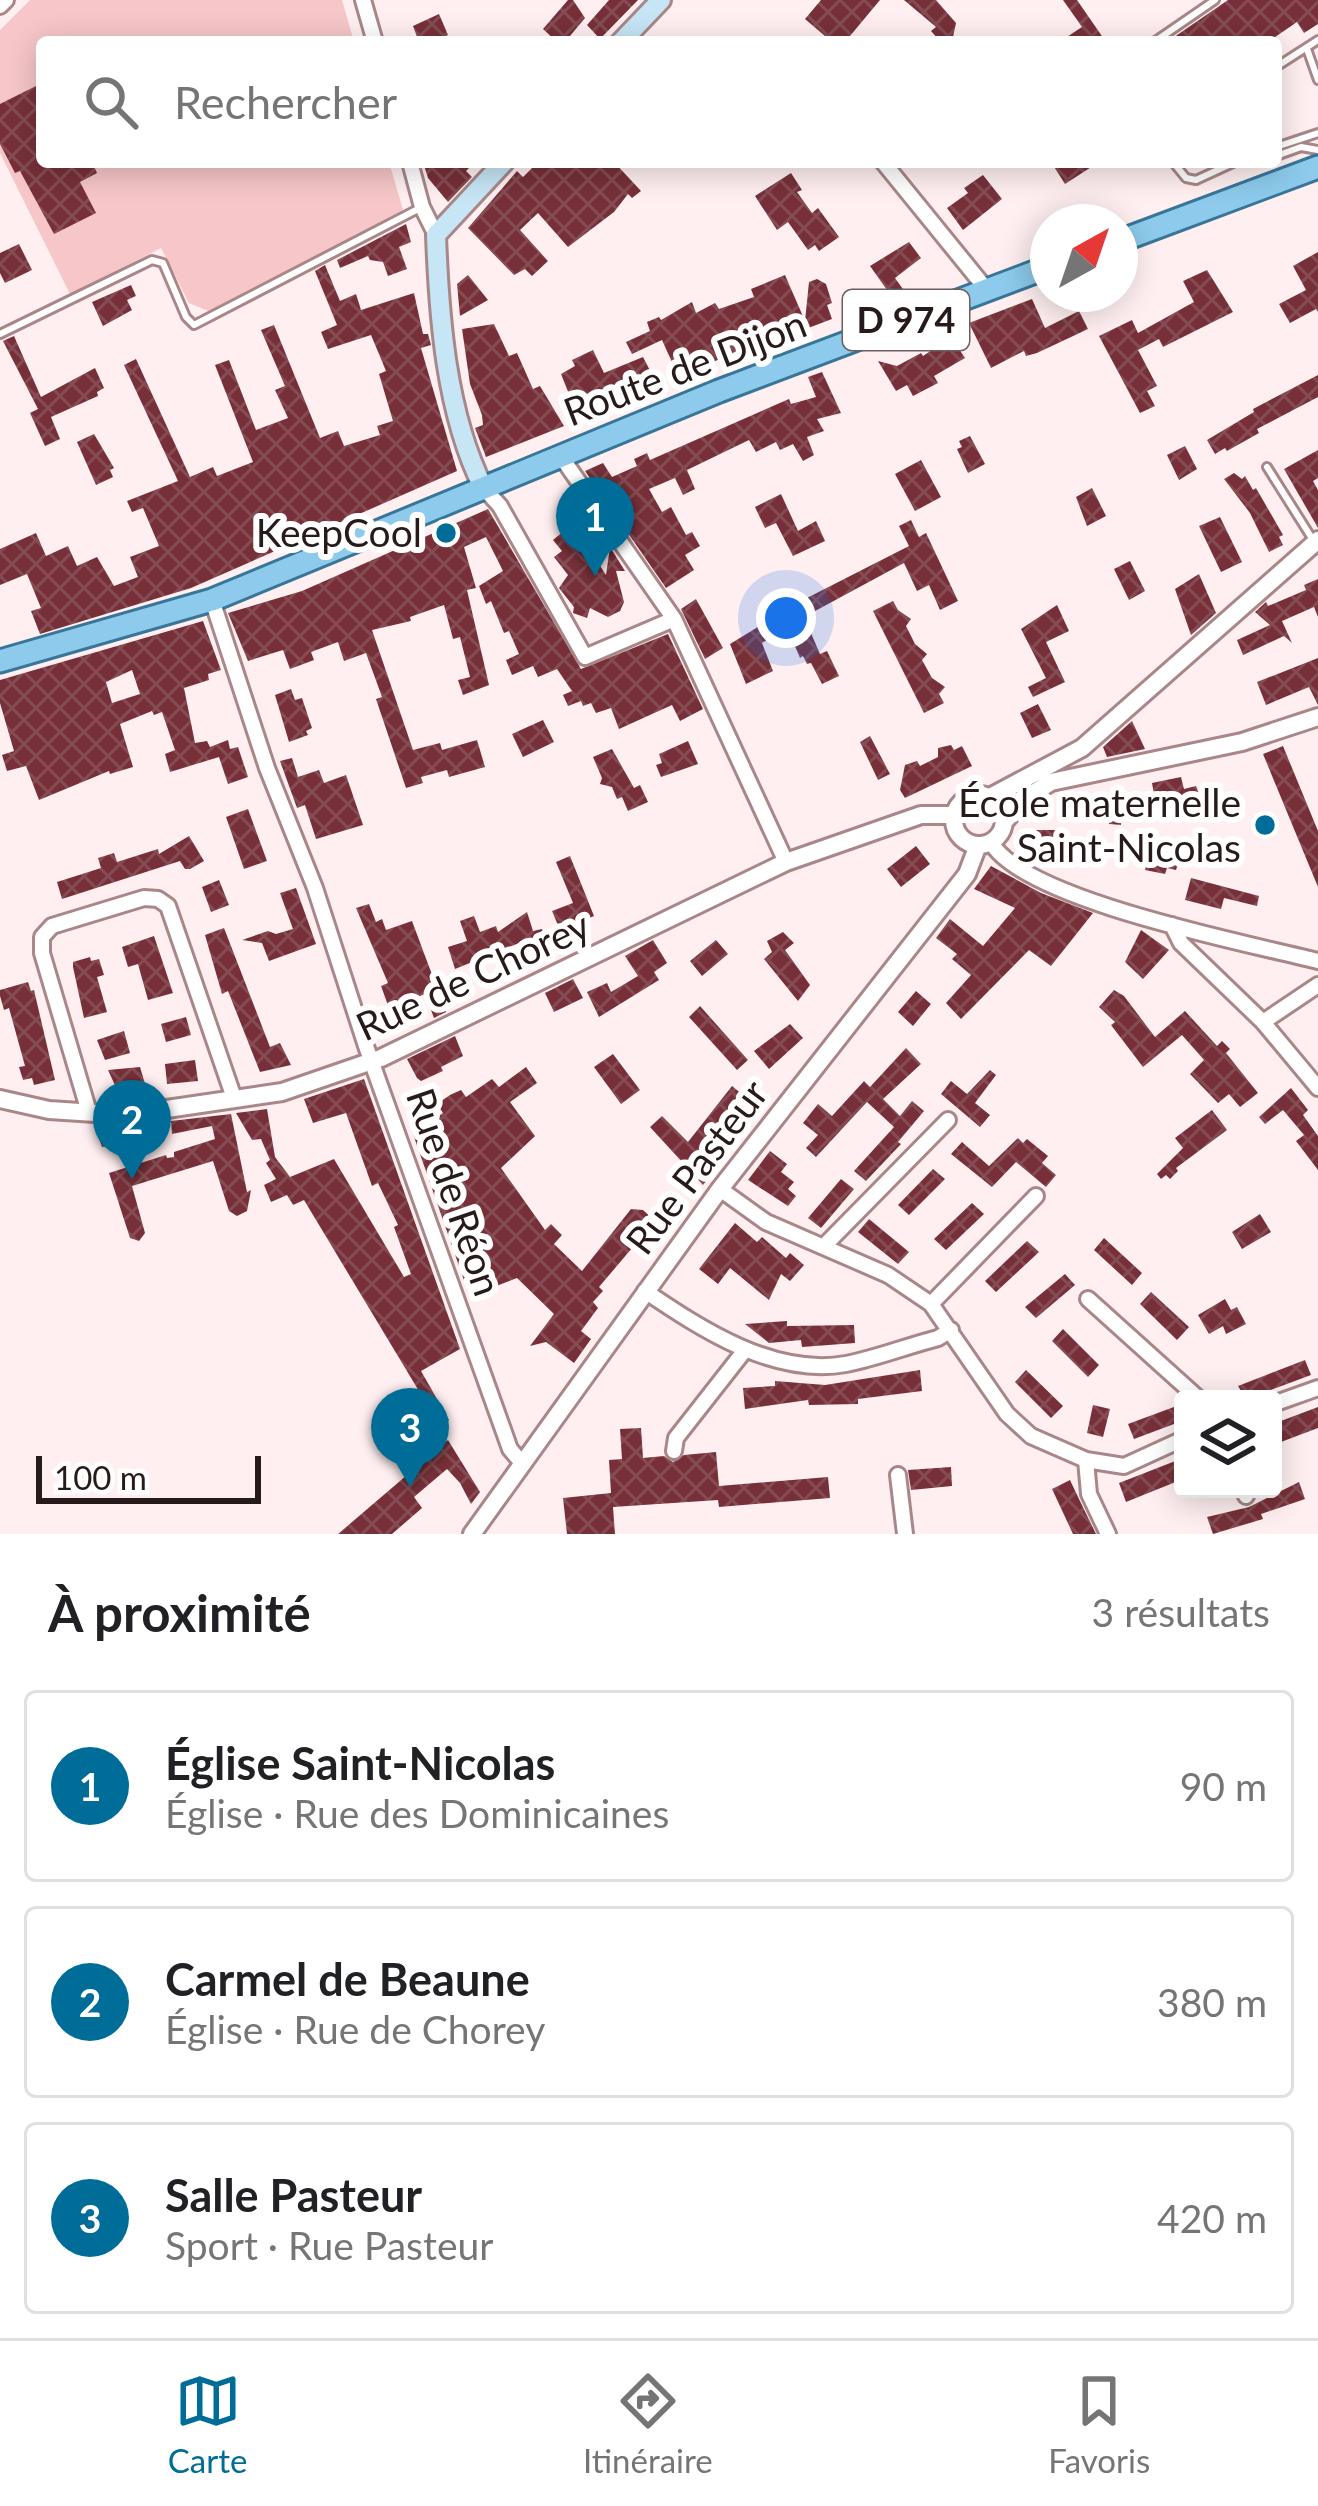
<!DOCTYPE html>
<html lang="fr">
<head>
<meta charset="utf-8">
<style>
  body { margin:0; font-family:Lato,sans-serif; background:#f2f2f2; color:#202124 }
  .controls { position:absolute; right:36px; bottom:36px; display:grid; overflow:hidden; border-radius:12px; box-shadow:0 6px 30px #0003 }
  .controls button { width:108px; height:108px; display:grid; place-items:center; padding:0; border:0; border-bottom:3px solid #e0e0e0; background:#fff; color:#202124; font:60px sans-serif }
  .compass { position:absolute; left:1030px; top:204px; width:108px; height:108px; border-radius:50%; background:#fff; box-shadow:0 6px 30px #0003; rotate:40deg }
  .scale { position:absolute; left:36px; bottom:30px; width:225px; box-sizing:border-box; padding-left:12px; border:6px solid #271a1a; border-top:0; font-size:33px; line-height:42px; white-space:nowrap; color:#271a1a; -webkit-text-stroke:9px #fff; paint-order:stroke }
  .you { position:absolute; left:786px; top:618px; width:42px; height:42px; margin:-30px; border:9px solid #fff; border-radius:50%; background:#1a73e8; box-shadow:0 0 0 18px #1a73e833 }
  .badge { display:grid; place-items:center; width:78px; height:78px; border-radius:50%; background:#006d99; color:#fff; font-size:39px; font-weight:700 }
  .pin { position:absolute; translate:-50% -99px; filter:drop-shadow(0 3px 6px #0008) }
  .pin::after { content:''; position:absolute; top:63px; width:42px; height:36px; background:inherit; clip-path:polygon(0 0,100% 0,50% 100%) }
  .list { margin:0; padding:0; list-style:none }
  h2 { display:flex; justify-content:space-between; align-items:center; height:156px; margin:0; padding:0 48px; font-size:51px }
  h2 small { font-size:39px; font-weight:400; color:#757577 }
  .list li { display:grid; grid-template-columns:78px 1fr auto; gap:36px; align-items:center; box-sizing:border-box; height:192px; margin:0 24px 24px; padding:0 24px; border:3px solid #e0e0e0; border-radius:12px }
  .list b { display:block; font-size:45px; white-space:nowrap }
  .list p { margin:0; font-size:39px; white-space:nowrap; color:#757577 }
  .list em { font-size:39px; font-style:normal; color:#757577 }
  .icon { flex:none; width:66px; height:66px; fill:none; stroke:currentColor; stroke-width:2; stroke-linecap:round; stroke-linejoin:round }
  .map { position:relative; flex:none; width:1318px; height:1534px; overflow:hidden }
  .search { position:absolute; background:#fff; box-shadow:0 6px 30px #0003; left:36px; right:36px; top:36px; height:132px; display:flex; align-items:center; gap:30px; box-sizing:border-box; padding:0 42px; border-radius:12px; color:#757577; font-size:45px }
  .sheet { height:804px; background:#fff }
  nav { display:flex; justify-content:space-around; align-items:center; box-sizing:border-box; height:168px; border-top:3px solid #e0e0e0; background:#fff; font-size:33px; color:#757577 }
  nav a { display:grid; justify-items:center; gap:6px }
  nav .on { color:#006d99 }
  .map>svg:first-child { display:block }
  .grass { fill:#f6c6c8 }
  .building { fill:url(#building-cross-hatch); fill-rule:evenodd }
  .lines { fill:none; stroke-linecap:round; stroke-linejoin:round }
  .service-casing { stroke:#a98789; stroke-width:12 }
  .minor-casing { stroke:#a98789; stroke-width:20 }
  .tertiary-casing { stroke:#a98789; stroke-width:22 }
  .secondary-casing { stroke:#a98789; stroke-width:24 }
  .primary-casing { stroke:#387699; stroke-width:27 }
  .service { stroke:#fff; stroke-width:6 }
  .minor { stroke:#fff; stroke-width:14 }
  .tertiary { stroke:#fff; stroke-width:16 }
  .secondary { stroke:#c6e5f5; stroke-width:18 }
  .primary { stroke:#8dcaeb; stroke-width:21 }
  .poi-dot { fill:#006d99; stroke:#fff; stroke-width:4.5 }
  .labels { text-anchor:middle; stroke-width:12; stroke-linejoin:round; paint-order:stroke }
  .shield { fill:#fff; stroke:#685f5f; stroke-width:3 }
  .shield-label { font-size:36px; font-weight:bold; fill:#271a1a }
  .street-label { font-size:39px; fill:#271a1a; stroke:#fff }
  .poi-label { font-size:39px; fill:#271a1a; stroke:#fff; text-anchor:end }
</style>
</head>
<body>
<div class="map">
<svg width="1318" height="1534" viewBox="0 0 1318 1534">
  <defs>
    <pattern id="building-cross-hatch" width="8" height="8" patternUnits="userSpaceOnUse" patternTransform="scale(3)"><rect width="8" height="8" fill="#773039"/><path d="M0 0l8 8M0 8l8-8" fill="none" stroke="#854c53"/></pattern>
  </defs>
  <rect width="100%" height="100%" fill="#ffeff0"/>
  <path class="grass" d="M30 0H342L354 42H42V162H389L403 210 213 313 189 303 161 248 70 294 0 153V30Z"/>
  <path class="building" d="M568 0H573L585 18 565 42H557L543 29Z
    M609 0H638L600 39 587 25Z
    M821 0H880L845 42H832L805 19Z
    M904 0H936L956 23 953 37 939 40 931 31 936 27Z
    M1063 0H1077L1106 42H1059L1082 27Z
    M1228 0H1318V24L1304 33 1297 22 1268 42H1167Z
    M439 14 448 35 433 42H419L413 26Z
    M42 83V162H92L97 173 80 182 96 213 54 234 20 171 15 173 0 144V104Z
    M423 162H475L466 171 472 177 448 202 428 178Z
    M538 162H614L641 191 632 198 628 194 614 212 568 247 538 213 520 230 548 261 532 276 525 269 514 275 468 228 517 171 523 177Z
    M1051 162H1099L1065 184Z
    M791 173 802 190 797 192 812 213 818 208 839 237 819 251 815 245 808 250 788 222 777 230 755 196Z
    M983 175 1002 199 963 230 947 208 968 193 964 188Z
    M406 224 411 242 399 247 407 269 388 276 383 262 370 260 368 256 340 268 337 260Z
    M909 242 921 258 895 278 905 292 892 297 870 266Z
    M19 244 32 270 5 283 0 273V253Z
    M1318 252V312L1316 309 1290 323 1279 304 1306 290 1293 266Z
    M325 265 340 301 356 294 361 310 414 293 423 334H428L431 345 421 348 457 471 191 588 40 634 31 611 41 608 27 574 0 585V549L36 533 46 556 68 546 77 566 97 557 114 586 138 577 130 557 159 546 143 508 132 512 127 501 178 481 124 365 136 359 190 477 213 467 217 476 253 462 215 365 229 360 256 430 288 418 275 390 285 386 261 330 274 325 320 438 338 431 344 446 380 435 377 426 393 421 379 374 386 371 371 335 328 349 321 332 337 325 315 271Z
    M1207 270 1233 312 1163 347 1159 339 1138 350 1157 386 1147 391 1155 406 1140 413 1099 336 1132 320 1138 333 1194 302 1183 281Z
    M468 275 488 300 460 316 457 284Z
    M785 275 805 321 809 282 817 279 826 284 832 303 827 305 832 319 774 341 772 336 756 342 679 378 662 340 632 354 626 342 650 331 647 322 659 317 661 320 692 302 696 313 715 303 719 309 754 297 751 289Z
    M131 285 136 296 127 300 132 310 103 326 92 302Z
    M1032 299 1045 328 1079 311 1088 329 1037 353 1026 356 1024 351 991 368 969 323Z
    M494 324 509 356 517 353 533 389 540 386 564 426 486 457 475 428 483 425 482 415 470 384 462 329Z
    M14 336 41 397 95 368 104 388 97 392 98 396 51 417 60 439 45 446 30 413 38 409 3 341Z
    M951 337 965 358 934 376 938 383 913 396 907 385 896 391 878 361 897 366 921 353 923 356Z
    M593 350 604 373 643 357 658 386 579 419 561 374 575 366 572 360Z
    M822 372 841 413 817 419 824 431 807 437 814 455 803 461 793 444 780 450 776 442 756 452 749 440 687 470 695 489 683 495 675 478 649 489 662 512 671 507 686 535 692 532 700 546 685 555 694 570 666 588 621 523 608 496 604 498 585 471 603 463 612 477 637 466 634 459 647 453 650 460 789 399 791 404 816 397 808 377Z
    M1318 375V397L1257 429 1259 433 1227 451 1225 448 1215 454 1207 440 1254 412 1253 409Z
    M94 434 114 468 110 470 113 477 96 485 77 442Z
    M970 436 985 464 968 473 957 449 962 447 959 441Z
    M1185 446 1197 469 1179 480 1167 455Z
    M1318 450V478L1313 481 1318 490V528L1284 469Z
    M921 460 941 497 915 511 895 474Z
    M1234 473 1242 479 1245 476 1253 490 1256 488 1283 535 1279 537 1283 545 1269 552 1250 513 1224 479Z
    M1092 488 1106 516 1087 526 1076 497Z
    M781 494 798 531 816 521 825 541 793 556 776 523 765 528 755 507Z
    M488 509 581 669 668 634 703 709 680 721 672 705 619 729 611 708 596 713 591 703 583 706 581 701 568 706 563 695 572 691 557 669 538 677 533 666 512 675 506 660 519 654 509 631 504 633 491 601 486 604 479 586 503 571 486 537 464 547 476 588 467 590 489 685 463 695 458 680 470 677 460 637 453 639 444 605 410 617 411 621 372 630 413 750 440 743 442 750 477 740 485 767 449 777 447 770 421 777 423 783 406 788 376 699 382 697 366 653 344 661 338 642 311 652 314 660 290 669 283 650 248 661 228 613 302 591Z
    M1220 517 1242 562 1221 572 1199 526Z
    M911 520 919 537 926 533 958 601 940 610 929 585 917 591 904 563 804 617 820 654 827 651 839 676 822 684 811 663 807 664 803 656 800 658 787 627 762 643 773 671 746 684 730 644 799 602 909 546 899 526Z
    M564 531 573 543 581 537 606 575 610 547 625 571H616L624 602 620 611 608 617 590 608 587 618 573 613 574 607 559 588 568 575 554 557 562 551 553 540Z
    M1130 561 1145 591 1129 600 1114 569Z
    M1199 574 1216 613 1191 635 1175 589Z
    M1318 579V617L1314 607 1282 621 1292 643 1284 636 1243 655 1237 640 1270 625 1255 612 1266 602 1268 606 1306 590 1304 585Z
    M696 599 723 648 705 659 681 609Z
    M893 601 898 610 911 619 906 626 915 644 927 654 922 660 932 678 945 687 939 694 944 703 924 713 873 611Z
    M1057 605 1069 631 1046 642 1065 682 1033 697 1028 687 1046 678 1021 629Z
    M203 621 221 670 208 674 209 680 184 688 195 743 207 741 210 747 228 740 230 749 238 747 248 777 228 784 219 757 170 772 165 754 175 750 162 712 154 715 152 711 120 724 133 767 110 774 109 771 39 800 26 766 7 771 2 755 14 751 0 703V680ZM132 670 140 694 112 703 106 682Z
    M1318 658V705L1309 687 1266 705 1257 682Z
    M291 689 295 700 302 698 312 728 306 731 308 735 289 742 275 695Z
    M1038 704 1051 730 1032 738 1020 713Z
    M543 720 554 742 523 757 512 734Z
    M1132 721 1145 749 1107 757 1103 747Z
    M870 736 890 774 878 780 860 742Z
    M688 741 698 764 661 777 656 765 662 763 659 754Z
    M951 745 954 750 962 746 972 766 905 798 900 790 905 765 917 761 920 766 938 757V748Z
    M1283 746 1318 831V887L1263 754Z
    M612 749 634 788 640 785 648 802 628 811 622 797 617 799 612 787 600 784 602 778 593 757Z
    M292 758 298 777 319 770 324 783 346 775 363 825 316 839 305 805 297 808 280 761Z
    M1181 777 1184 789 1196 786 1201 799 1170 806 1168 797 1155 800 1152 783Z
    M1129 797V817H1121V825L1109 824 1108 798Z
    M248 809 267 861 244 869 226 817Z
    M1025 830H1056L1055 842 1103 849 1102 859 1079 856 1078 864 1021 852Z
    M189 836 204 861 190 869H185L180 861 62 899 57 882 101 868 98 858 114 853 117 862 158 849 159 854Z
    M1152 840 1165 843 1162 854 1180 858 1176 870 1167 868 1165 874 1145 870Z
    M916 846 930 864 901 887 887 869Z
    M570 856 594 916 560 930 552 911 573 903 556 862Z
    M991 866 1041 893 1093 913 1051 966 1029 950 961 1019 946 1003 971 975 952 959 957 954 936 938 950 919 983 946 1015 908 974 889Z
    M1191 878 1259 896 1257 906 1224 898 1221 909 1185 900Z
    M219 880 229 905 211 912 202 887Z
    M296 888 316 944 269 961 262 943 242 940 268 931 276 934 293 929 280 893Z
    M369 904 376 922 382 919 386 930 412 921 446 1012 434 1018 425 994 389 1008 381 986 388 983 356 908Z
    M527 912 533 931 542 929 546 939 526 946 524 941 455 969 448 947 467 941 460 921 474 916 480 932 496 926 498 932Z
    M224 928 270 1047 280 1043 291 1065 260 1072 228 991 222 994 205 935Z
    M1141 930 1169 950 1143 979 1125 962Z
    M783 932 794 943 785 950 810 985 798 1001 764 959 772 952 767 941Z
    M154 936 173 993 148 1000 138 964 128 967 122 947Z
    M653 940 667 963 654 972 659 980 599 1017 587 992 607 983 611 992 638 976 625 956Z
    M716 940 728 954 702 976 690 961Z
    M90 957 91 961 99 959 104 975 97 977 107 1012 84 1018 73 967V962Z
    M573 979 583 998 554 1012 545 993Z
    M28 982 31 991 34 990 55 1080 34 1085 32 1078 23 1080 19 1067 25 1066 9 1008 4 1010 0 996V990Z
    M1114 990 1124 996 1155 1037 1185 1011 1217 1046 1222 1041 1230 1049 1226 1053 1258 1093 1240 1107 1229 1094 1218 1103 1190 1074 1204 1060 1182 1035 1143 1067 1111 1025 1115 1022 1099 1007Z
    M916 991 931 1004 913 1026 898 1012Z
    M700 1006 748 1060 737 1070 689 1017Z
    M186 1017 191 1035 166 1042 161 1024Z
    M790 1024 803 1038 769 1069 754 1051Z
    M124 1031 130 1053 105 1060 97 1040Z
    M455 1036 463 1056 441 1067 443 1071 421 1081 417 1078 407 1059Z
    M906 1048 921 1064 883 1099 900 1116 912 1101 924 1111 898 1142 901 1144 866 1181 854 1171 894 1127 867 1102 816 1157 806 1148 818 1135 803 1123 818 1104 832 1116 864 1081 870 1087Z
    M613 1054 640 1090 621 1104 594 1067Z
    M195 1060 198 1081 167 1084 165 1064Z
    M140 1067 146 1087 119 1094 108 1070Z
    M526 1067 537 1083 510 1102 535 1136 501 1168 545 1230 551 1224 562 1235 554 1244 582 1271 631 1209 643 1210 655 1221 599 1287 603 1291 593 1302 598 1308 581 1331 591 1339 574 1363 546 1342 530 1346 554 1314 517 1278 491 1288 488 1278 466 1286 413 1134 443 1113 437 1104 450 1095 461 1090 466 1097 492 1079 499 1087Z
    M990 1070 996 1075 975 1103 990 1115 980 1127 941 1094 951 1081 967 1094Z
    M364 1079 460 1349 421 1371 449 1420 440 1426 304 1200 293 1205 287 1195 271 1202 264 1185 276 1179 266 1163 270 1160 261 1139 252 1140 236 1113 267 1109 275 1157 290 1177 334 1159 404 1277 411 1274 394 1227 398 1225 378 1183 372 1186 346 1113 313 1123 304 1099Z
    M732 1086 754 1104 708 1161 716 1169 703 1185 650 1127 662 1116 688 1142Z
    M1291 1088 1308 1110 1303 1115 1318 1136V1170L1296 1141 1304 1135 1283 1110 1265 1124 1259 1117Z
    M1212 1110 1227 1130 1176 1168 1178 1171 1170 1179 1166 1175 1161 1179 1157 1174 1183 1148 1175 1138Z
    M231 1114 247 1192 251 1190 247 1211 237 1216 229 1211 213 1161 132 1186 145 1233 139 1241 130 1238 109 1173 166 1155 167 1158 174 1157V1152L215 1139 212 1126 172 1134 171 1121Z
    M157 1123 160 1136 102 1147 95 1126Z
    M1018 1138 1023 1143 1027 1139 1048 1156 1042 1163 1056 1175 1046 1187 1016 1162 992 1187 951 1154 962 1142 989 1166Z
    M770 1151 787 1164 781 1172 794 1182 788 1189 796 1196 788 1206 748 1180Z
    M933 1169 945 1179 909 1215 898 1205Z
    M841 1179 854 1189 821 1228 808 1218Z
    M972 1203 984 1214 946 1250 934 1239Z
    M1260 1214 1271 1232 1242 1249 1232 1232Z
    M869 1219 909 1252 898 1264 858 1232Z
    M735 1223 757 1242 762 1237 786 1258 790 1253 804 1265 790 1281 781 1274 769 1300 730 1268 718 1284 699 1269Z
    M1104 1238 1142 1273 1132 1285 1094 1250Z
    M1027 1241 1039 1252 996 1292 985 1281Z
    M1065 1274 1075 1285 1036 1318 1025 1307Z
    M1151 1292 1189 1327 1177 1340 1140 1304Z
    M1225 1299 1231 1310 1237 1307 1246 1324 1226 1334 1223 1326 1209 1334 1198 1315Z
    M787 1321V1326L854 1325 855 1343 802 1347 801 1340 769 1343 745 1324Z
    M1063 1329 1099 1365 1088 1377 1052 1341Z
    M1305 1360 1311 1375 1246 1399 1238 1386Z
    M920 1370 922 1391 858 1399V1404L809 1405 808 1400 745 1409 743 1388 775 1386V1381L825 1385Z
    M1026 1370 1063 1406 1051 1418 1015 1382Z
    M1182 1404 1177 1409 1182 1421 1134 1439 1128 1424Z
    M1093 1405 1110 1409 1103 1437 1087 1433Z
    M1318 1407V1428L1273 1445V1424Z
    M641 1428 643 1458 664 1456 673 1462 684 1455 716 1452 719 1486 828 1477 830 1498 719 1507 718 1500 613 1507 615 1534H567L563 1498 611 1493 609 1460 622 1459 620 1429Z
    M448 1440 480 1492 471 1504 460 1483 447 1469 414 1497 422 1508 392 1534H338Z
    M1183 1458V1479L1126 1502 1119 1483Z
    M951 1467 952 1486 911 1490 908 1470Z
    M1070 1480 1079 1499 1096 1534H1073L1052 1489Z
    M1299 1482 1305 1499 1261 1514 1263 1519 1213 1534 1207 1517 1249 1507Z"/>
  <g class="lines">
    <defs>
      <path id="service" d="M1154 42 1215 0
        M1307 49 1318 80
        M1276 67 1318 40
        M1276 147 1318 133
        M1276 156 1301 147 1318 150
        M1173 162 1186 178 1196 180 1235 162
        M1254 162H1260
        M0 334 152 260 163 263 186 317 194 325 420 208
        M1267 467 1313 540"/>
      <path id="minor" d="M363 0 375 42
        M0 6 6 0
        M410 162 422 207 436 235
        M883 162 987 290
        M560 455 674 619 786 862
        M483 487 500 506 585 657 674 619
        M212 600 267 768 315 888 367 1049 510 1449 522 1463
        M991 842C1022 900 1251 944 1318 961
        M1172 925 1181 943 1263 1022 1318 1088
        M1263 1022 1318 985
        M89 1112 42 953V937L52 926 144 898 158 899 168 906 234 1098
        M720 1189 766 1222 888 1275 931 1304 1007 1414 1031 1436 1086 1460 1124 1466 1183 1439
        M826 1244 948 1120
        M645 1291C701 1329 774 1377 846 1364 877 1358 907 1346 938 1338L951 1330
        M1088 1299 1199 1399
        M931 1304 1036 1196
        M1273 1404 1318 1388
        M674 1451 676 1438 745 1350
        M1086 1460 1089 1494 1108 1534
        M898 1475 905 1534
        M1243 1489 1246 1496"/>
      <path id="tertiary" d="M954 820a25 25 0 1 1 50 0a25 25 0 1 1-50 0Z
        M990 797 1082 748 1318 540
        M1004 822 1024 799 1051 782 1242 742 1318 717
        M0 1099 49 1110 126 1115 282 1092 381 1058 786 862 921 815H955
        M472 1534 720 1189 967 874 978 845"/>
      <path id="secondary" d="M621 42 661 0
        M483 487C446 413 439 317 436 235L504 162"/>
      <path id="primary" d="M1120 241 1318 167
        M0 661 212 600 719 391 1048 267"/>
    </defs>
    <use href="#service" class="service-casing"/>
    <use href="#minor" class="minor-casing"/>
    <use href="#tertiary" class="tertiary-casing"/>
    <use href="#secondary" class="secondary-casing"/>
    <use href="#primary" class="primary-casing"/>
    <use href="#service" class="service"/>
    <use href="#minor" class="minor"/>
    <use href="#tertiary" class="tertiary"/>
    <use href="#secondary" class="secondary"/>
    <use href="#primary" class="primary"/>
  </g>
  <g class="poi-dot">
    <circle cx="446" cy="533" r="12"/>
    <circle cx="1265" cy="825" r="12"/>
  </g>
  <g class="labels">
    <rect class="shield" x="843" y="290" width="126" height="60" rx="9"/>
    <g class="shield-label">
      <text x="906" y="333">D 974</text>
    </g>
    <g class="street-label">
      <text transform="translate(685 368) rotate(-21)" y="14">Route de Dijon</text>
      <text transform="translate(473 976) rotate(-25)" y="14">Rue de Chorey</text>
      <text transform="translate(697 1167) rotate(-53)" y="14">Rue Pasteur</text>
      <text transform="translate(454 1192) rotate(71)" y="14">Rue de Réon</text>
    </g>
    <g class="poi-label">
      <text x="422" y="547">KeepCool</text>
      <text x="1241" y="817">École maternelle<tspan x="1241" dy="45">Saint-Nicolas</tspan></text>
    </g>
  </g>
</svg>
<div class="controls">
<button><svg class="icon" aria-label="layers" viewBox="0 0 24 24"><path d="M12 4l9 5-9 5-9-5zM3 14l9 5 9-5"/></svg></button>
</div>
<svg class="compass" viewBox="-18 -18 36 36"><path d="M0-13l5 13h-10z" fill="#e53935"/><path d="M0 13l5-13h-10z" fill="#757577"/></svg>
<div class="scale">100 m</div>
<div class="you"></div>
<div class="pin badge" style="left:595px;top:576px">1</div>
<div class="pin badge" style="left:132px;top:1179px">2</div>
<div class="pin badge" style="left:410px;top:1487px">3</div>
<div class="search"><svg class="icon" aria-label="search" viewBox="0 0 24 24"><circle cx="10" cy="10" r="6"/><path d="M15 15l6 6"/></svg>Rechercher</div>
</div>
<section class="sheet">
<h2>À proximité<small>3 résultats</small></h2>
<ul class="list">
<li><span class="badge">1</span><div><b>Église Saint-Nicolas</b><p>Église · Rue des Dominicaines</p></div><em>90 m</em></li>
<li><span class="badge">2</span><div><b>Carmel de Beaune</b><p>Église · Rue de Chorey</p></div><em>380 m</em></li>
<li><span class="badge">3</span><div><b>Salle Pasteur</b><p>Sport · Rue Pasteur</p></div><em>420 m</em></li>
</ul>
</section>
<nav>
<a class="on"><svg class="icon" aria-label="map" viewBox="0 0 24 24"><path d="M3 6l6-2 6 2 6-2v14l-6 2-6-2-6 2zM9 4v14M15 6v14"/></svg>Carte</a>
<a><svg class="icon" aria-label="directions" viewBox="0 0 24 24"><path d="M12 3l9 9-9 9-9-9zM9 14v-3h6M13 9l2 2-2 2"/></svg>Itinéraire</a>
<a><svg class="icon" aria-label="saved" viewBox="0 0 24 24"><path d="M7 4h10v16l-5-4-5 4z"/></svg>Favoris</a>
</nav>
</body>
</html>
